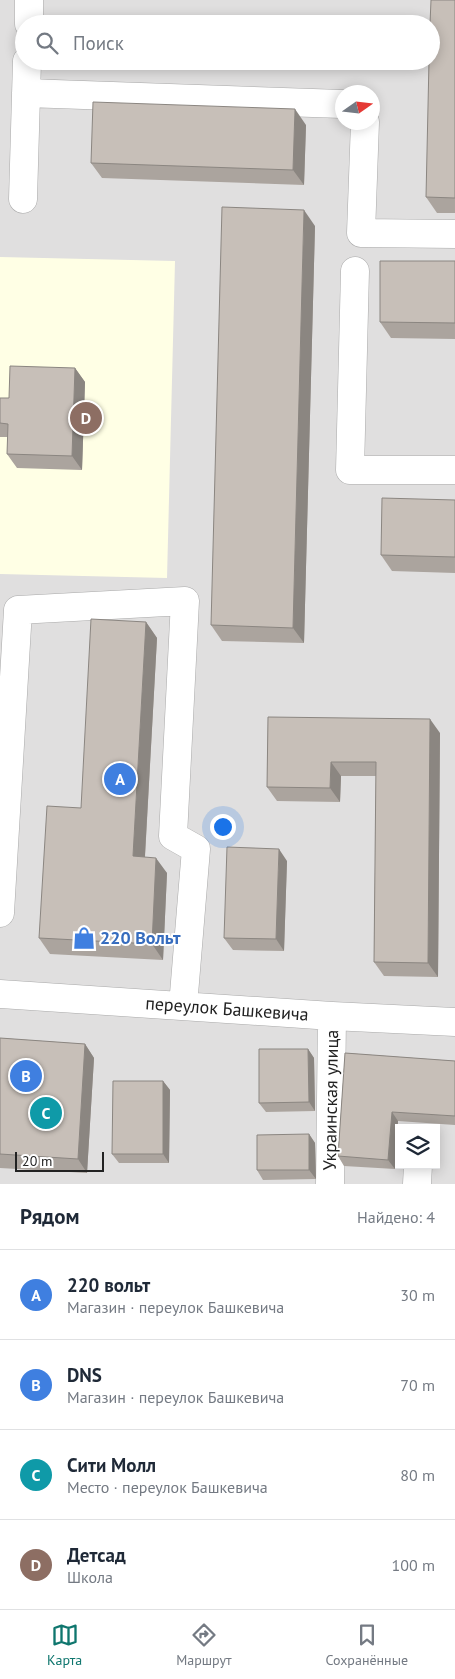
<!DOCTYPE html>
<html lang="ru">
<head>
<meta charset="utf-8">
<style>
  body { margin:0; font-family:"PT Sans",sans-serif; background:#f6f6f7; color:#1f2937 }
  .controls { position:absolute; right:15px; bottom:15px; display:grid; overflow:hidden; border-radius:0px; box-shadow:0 2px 12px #0003 }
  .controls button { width:45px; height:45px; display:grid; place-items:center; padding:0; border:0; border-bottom:1px solid #e0e1e3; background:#fff; color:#1f2937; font:25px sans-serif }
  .compass { position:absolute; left:335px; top:85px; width:45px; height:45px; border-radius:50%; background:#fff; box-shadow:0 2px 12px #0003; rotate:76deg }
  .scale { position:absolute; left:15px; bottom:12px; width:89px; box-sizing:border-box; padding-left:5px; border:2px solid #222; border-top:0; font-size:14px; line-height:18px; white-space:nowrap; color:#222; -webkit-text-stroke:4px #fff; paint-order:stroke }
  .you { position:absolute; left:222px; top:826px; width:18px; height:18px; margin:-12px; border:4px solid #fff; border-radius:50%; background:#1a73e8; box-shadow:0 0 0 8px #1a73e833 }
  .badge { display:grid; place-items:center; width:32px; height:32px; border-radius:50%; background:#0f766e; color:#fff; font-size:16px; font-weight:700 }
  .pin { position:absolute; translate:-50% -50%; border:2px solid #fff; box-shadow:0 1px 5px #0006 }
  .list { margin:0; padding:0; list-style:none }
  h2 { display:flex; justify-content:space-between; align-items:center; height:65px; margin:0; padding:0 20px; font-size:21px }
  h2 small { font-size:16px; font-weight:400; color:#747a83 }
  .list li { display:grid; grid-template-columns:32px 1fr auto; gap:15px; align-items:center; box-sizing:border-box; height:90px; padding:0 20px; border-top:1px solid #e0e1e3 }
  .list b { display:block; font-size:19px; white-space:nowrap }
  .list p { margin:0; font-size:16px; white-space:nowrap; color:#747a83 }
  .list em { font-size:16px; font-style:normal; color:#747a83 }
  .icon { flex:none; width:28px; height:28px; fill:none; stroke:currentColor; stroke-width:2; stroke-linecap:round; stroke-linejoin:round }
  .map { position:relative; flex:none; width:455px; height:1184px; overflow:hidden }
  .search { position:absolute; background:#fff; box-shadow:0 2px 12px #0003; left:15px; right:15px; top:15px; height:55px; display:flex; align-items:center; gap:12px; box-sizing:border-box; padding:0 18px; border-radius:28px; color:#747a83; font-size:19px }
  .sheet { height:425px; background:#fff }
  nav { display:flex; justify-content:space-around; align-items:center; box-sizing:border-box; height:70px; border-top:1px solid #e0e1e3; background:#fff; font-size:14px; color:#747a83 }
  nav a { display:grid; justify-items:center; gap:2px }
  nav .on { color:#0f766e }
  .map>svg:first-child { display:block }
  .residential { fill:#e0dfdf; fill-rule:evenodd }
  .education { fill:#ffffe5 }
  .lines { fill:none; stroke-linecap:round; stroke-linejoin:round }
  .minor-casing { stroke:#a9a9a9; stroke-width:29 }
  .minor { stroke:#fff; stroke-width:28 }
  .wall { fill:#aba49e }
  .shaded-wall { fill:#8b8681 }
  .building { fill:#c7bfb8; stroke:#8b8681 }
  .labels { text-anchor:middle; stroke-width:4; stroke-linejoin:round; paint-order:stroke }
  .shop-label { font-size:18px; font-weight:bold; fill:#366cbe; stroke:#fff; text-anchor:start }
  .street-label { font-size:18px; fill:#222; stroke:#fff }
</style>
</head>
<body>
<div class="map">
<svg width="455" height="1184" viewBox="0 0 455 1184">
  <rect width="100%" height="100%" fill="#f2efe9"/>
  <path class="residential" d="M0 0H455V1184H0ZM24 24H431V61H24ZM342 92H372V122H342ZM399 1128H436V1165H399Z"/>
  <path class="education" d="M0 257 175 261 167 578 0 574Z"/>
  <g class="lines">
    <defs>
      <path id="minor" d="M29 24V0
        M26 93 342 104
        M365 122 361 233 455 234
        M23 199 27 61
        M355 271 350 470H455
        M0 913 18 610 185 601 173 836 196 849 183 1006
        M0 994 332 1016 455 1022
        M330 1184 332 1016
        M417 1184 418 1165"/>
    </defs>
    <use href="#minor" class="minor-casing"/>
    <use href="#minor" class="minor"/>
  </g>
  <path class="wall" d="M455 0V213H437L426 197Z
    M306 125 304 185 102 178 91 163Z
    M315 226 304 643 222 641 211 625Z
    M455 261V339L391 338 380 322Z
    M75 368 85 382 82 470 17 468 7 454 8 437H0V398H9Z
    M455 500V573L392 571 381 555Z
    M146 622 157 638 145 857 167 873 163 960 50 954 39 938 81 808Z
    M268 717 440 733 438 977 384 976 374 962 376 776H341L340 802 277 801 267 787Z
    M287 861 284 951 233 950 224 938Z
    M0 1038 85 1044 94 1058 87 1173 0 1168Z
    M308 1049 314 1058 315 1111 266 1112 259 1103Z
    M345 1053 455 1061V1125L398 1121 395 1169 344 1166 338 1156Z
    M163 1081 170 1090 169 1163H119L112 1154Z
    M309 1134 315 1143 316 1179 263 1180 257 1170Z"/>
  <path class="shaded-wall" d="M295 109 306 125 304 185 293 170Z
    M304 210 315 226 304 643 293 628Z
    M75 368 85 382 82 470 72 456Z
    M146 622 157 638 144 872 133 856Z
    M430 719 440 733 438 977 428 963Z
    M331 762 341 776 340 802 330 788Z
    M279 849 287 861 284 951 276 939Z
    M156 858 167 873 163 960 152 944Z
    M85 1044 94 1058 87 1173 78 1159Z
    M308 1049 314 1058 315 1111 309 1102Z
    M163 1081 170 1090 169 1163 163 1154Z
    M392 1112 398 1121 395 1169 388 1160Z
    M309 1134 315 1143 316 1179 309 1170Z"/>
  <path class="building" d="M431 0H455V198L426 197 429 61H431V24H430Z
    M93 102 295 109 293 170 91 163Z
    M222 207 304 210 293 628 211 625Z
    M380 261H455V323L380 322Z
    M10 366 75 368 72 456 7 454 8 424 0 423V398H9Z
    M382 498 455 500V557L381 555Z
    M91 619 146 622 133 856 156 858 152 944 39 938 47 806 81 808Z
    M268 717 430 719 428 963 374 962 376 762H331L330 788 267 787Z
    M227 847 279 849 276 939 224 938Z
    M0 1038 85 1044 78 1159 0 1154Z
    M259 1049H308L309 1102 259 1103Z
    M345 1053 455 1061V1116L392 1112 388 1160 338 1156Z
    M113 1081H163V1154H112Z
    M309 1134V1170H257V1135Z"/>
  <defs>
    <symbol id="shop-bare" viewBox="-9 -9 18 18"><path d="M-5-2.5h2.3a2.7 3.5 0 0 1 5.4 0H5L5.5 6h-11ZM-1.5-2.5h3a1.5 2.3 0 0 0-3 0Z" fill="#3f7fe0" stroke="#fff" stroke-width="2.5" paint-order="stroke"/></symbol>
  </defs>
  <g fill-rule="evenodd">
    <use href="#shop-bare" x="68" y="922" width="32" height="32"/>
  </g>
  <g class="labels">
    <g class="shop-label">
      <text x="100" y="944">220 Вольт</text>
    </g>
    <g class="street-label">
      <text transform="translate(227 1009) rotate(4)" y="6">переулок Башкевича</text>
      <text transform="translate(331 1100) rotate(-89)" y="6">Украинская улица</text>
    </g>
  </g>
</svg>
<div class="controls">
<button><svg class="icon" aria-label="layers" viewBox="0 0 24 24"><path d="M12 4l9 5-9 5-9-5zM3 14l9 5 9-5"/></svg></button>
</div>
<svg class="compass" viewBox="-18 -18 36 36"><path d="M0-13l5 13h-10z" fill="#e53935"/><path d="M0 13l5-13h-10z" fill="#747a83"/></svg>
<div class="scale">20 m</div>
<div class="you"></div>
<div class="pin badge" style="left:120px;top:779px;background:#3f7fe0">A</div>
<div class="pin badge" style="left:26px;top:1076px;background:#3f7fe0">B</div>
<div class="pin badge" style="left:46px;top:1113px;background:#0f9aa8">C</div>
<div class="pin badge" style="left:86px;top:418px;background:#8d6e63">D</div>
<div class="search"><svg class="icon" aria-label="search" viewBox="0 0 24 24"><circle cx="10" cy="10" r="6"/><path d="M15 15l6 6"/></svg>Поиск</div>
</div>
<section class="sheet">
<h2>Рядом<small>Найдено: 4</small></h2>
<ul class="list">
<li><span class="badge" style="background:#3f7fe0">A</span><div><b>220 вольт</b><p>Магазин · переулок Башкевича</p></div><em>30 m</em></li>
<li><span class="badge" style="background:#3f7fe0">B</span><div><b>DNS</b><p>Магазин · переулок Башкевича</p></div><em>70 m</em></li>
<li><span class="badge" style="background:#0f9aa8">C</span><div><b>Сити Молл</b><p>Место · переулок Башкевича</p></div><em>80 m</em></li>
<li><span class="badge" style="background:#8d6e63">D</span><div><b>Детсад</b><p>Школа</p></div><em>100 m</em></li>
</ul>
</section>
<nav>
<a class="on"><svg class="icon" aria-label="map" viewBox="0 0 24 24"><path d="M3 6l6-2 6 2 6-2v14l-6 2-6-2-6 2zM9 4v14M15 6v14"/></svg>Карта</a>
<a><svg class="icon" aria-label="directions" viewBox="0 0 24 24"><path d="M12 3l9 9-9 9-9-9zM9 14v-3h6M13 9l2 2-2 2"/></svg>Маршрут</a>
<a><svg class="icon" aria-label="saved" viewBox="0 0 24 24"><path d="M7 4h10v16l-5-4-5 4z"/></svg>Сохранённые</a>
</nav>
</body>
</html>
